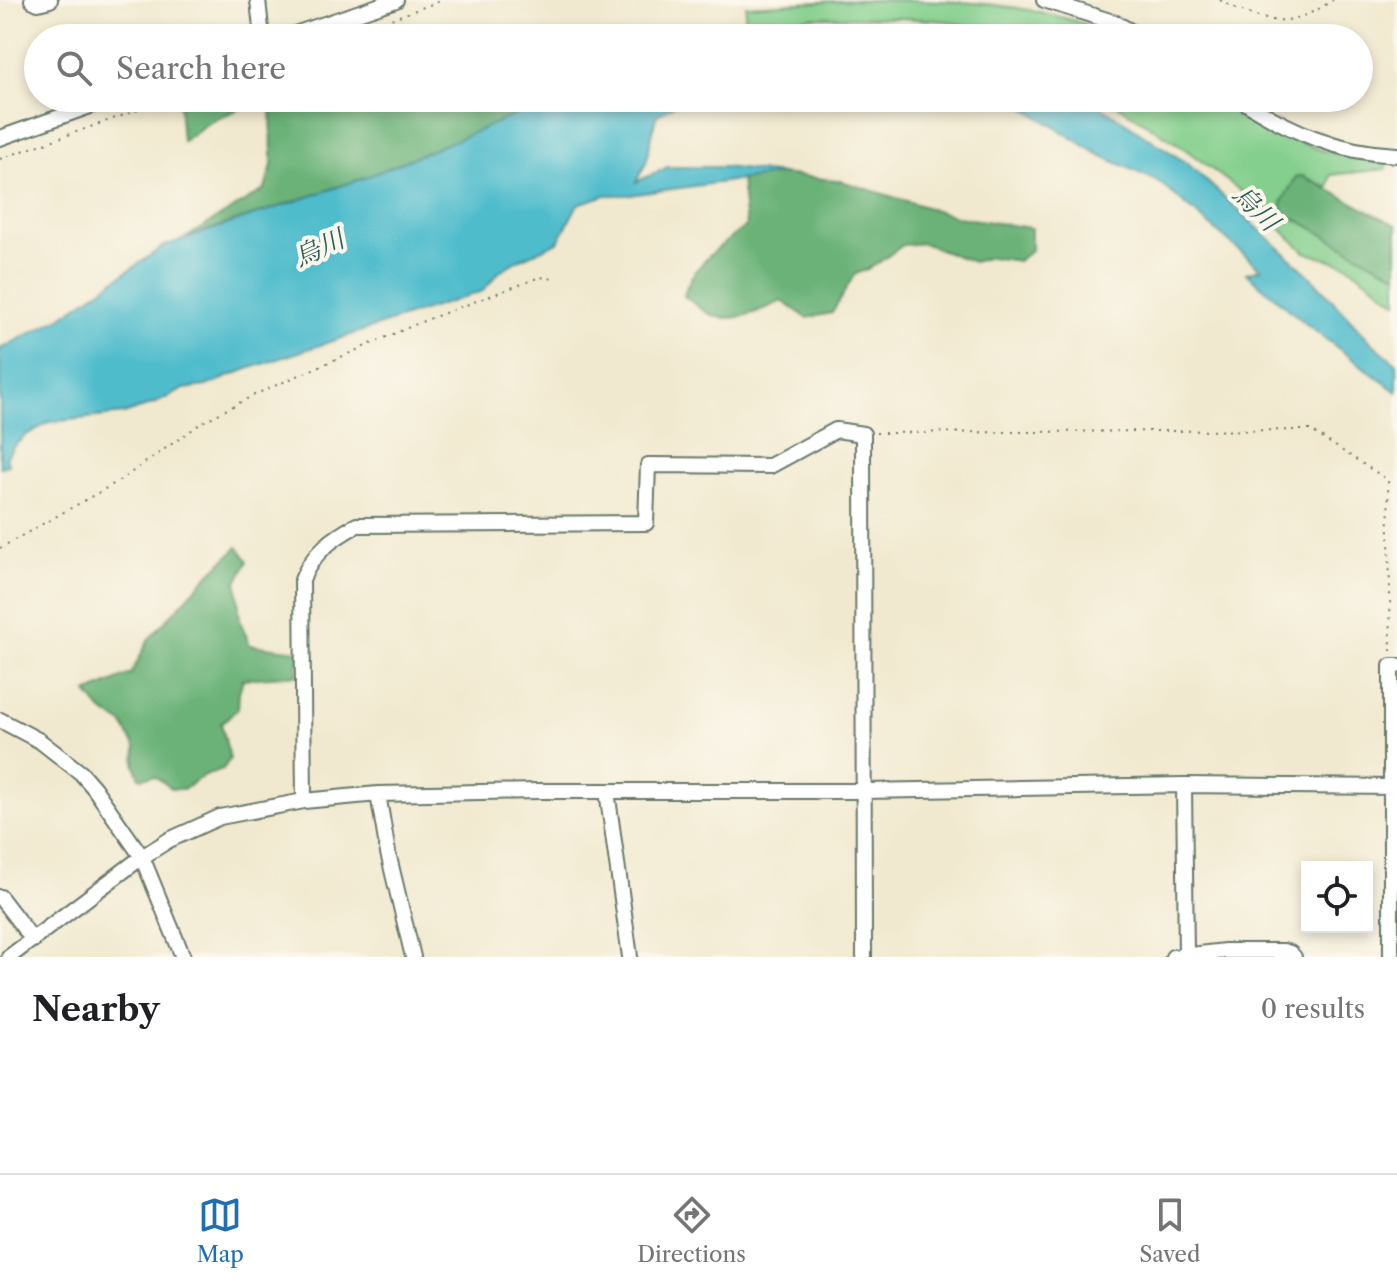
<!DOCTYPE html>
<html lang="en">
<head>
<meta charset="utf-8">
<style>
  body { margin:0; font-family:"Libre Caslon Text","Noto Serif JP",serif; background:#f6f6f6; color:#202124 }
  .controls { position:absolute; right:24px; bottom:24px; display:grid; overflow:hidden; border-radius:0px; box-shadow:0 4px 12px #0003 }
  .controls button { width:72px; height:72px; display:grid; place-items:center; padding:0; border:0; border-bottom:2px solid #e0e0e0; background:#fff; color:#202124; font:40px sans-serif }
  .list { margin:0; padding:0; list-style:none }
  h2 { display:flex; justify-content:space-between; align-items:center; height:104px; margin:0; padding:0 32px; font-size:34px }
  h2 small { font-size:26px; font-weight:400; color:#757577 }
  .icon { flex:none; width:44px; height:44px; fill:none; stroke:currentColor; stroke-width:2; stroke-linecap:round; stroke-linejoin:round }
  .map { position:relative; flex:none; width:1397px; height:957px; overflow:hidden }
  .search { position:absolute; background:#fff; box-shadow:0 4px 12px #0003; left:24px; right:24px; top:24px; height:88px; display:flex; align-items:center; gap:20px; box-sizing:border-box; padding:0 28px; border-radius:44px; color:#757577; font-size:30px }
  .sheet { height:216px; background:#fff }
  nav { display:flex; justify-content:space-around; align-items:center; box-sizing:border-box; height:112px; border-top:2px solid #e0e0e0; background:#fff; font-size:22px; color:#757577 }
  nav a { display:grid; justify-items:center; gap:4px }
  nav .on { color:#1f6fb2 }
  .map>svg:first-child { display:block }
  .green { fill:#84cf8d; stroke:#528660; stroke-width:2 }
  .forest { fill:#6bb278; stroke:#457856; stroke-width:2 }
  .water { fill:#50bccc; stroke:#387c80; stroke-width:2 }
  .lines { fill:none; stroke-linecap:round; stroke-linejoin:round }
  .minor-casing { stroke:#68796a; stroke-width:18 }
  .path { stroke:#68796a; stroke-width:2; stroke-dasharray:2 6; stroke-linecap:butt }
  .minor { stroke:#fff; stroke-width:14 }
  .labels { text-anchor:middle; stroke-width:8; stroke-linejoin:round; paint-order:stroke }
  .water-label { font-size:26px; font-style:italic; fill:#2b5d5a; stroke:#fbf7ec }
</style>
</head>
<body>
<div class="map">
<svg width="1397" height="957" viewBox="0 0 1397 957">
  <rect width="100%" height="100%" fill="#fbf7ec"/>
  <filter id="ink" filterUnits="userSpaceOnUse"><feTurbulence type="fractalNoise" baseFrequency=".0125" numOctaves="2"/><feDisplacementMap in="SourceGraphic" scale="16" xChannelSelector="R" yChannelSelector="G"/><feConvolveMatrix kernelMatrix="1 2 1 2 8 2 1 2 1" color-interpolation-filters="sRGB"/></filter>
  <filter id="wash" filterUnits="userSpaceOnUse"><feTurbulence type="fractalNoise" baseFrequency=".006" numOctaves="4" result="noise"/><feDisplacementMap in="SourceGraphic" scale="32" xChannelSelector="R" yChannelSelector="G"/><feGaussianBlur stdDeviation="1.8" result="paint"/><feColorMatrix in="noise" values="0 0 0 0 0 0 0 0 0 0 0 0 0 0 0 0 0 1.4 0 .05"/><feComposite in="paint" operator="in"/></filter>
  <g filter="url(#wash)">
    <rect width="100%" height="100%" fill="#f1e9cf"/>
    <path class="green" d="M858 0C947 0 1039 0 1121 38H1012L947 21 901 18 814 17 744 28 746 6Z
      M1107 98H1222L1302 143 1324 151 1367 160 1387 161 1386 169 1331 175 1329 188 1303 176 1284 213C1323 231 1357 257 1397 274V302L1347 265 1305 252 1246 195 1185 149Z"/>
    <path class="forest" d="M191 98H264L211 121 182 142 179 102Z
      M271 98H441L534 107 367 177 185 238 265 189 272 165Z
      M782 174 841 181 958 217 1031 228V250L1018 261 990 257 973 262 923 243 903 245 874 266 854 275 832 313 807 318 782 301C762 310 734 324 712 315 702 311 693 302 684 296 689 267 723 244 746 226L741 179Z
      M1302 176C1335 191 1364 211 1397 225V274C1356 257 1324 231 1283 213L1282 202 1296 177Z
      M238 547 248 561 237 582 240 621 250 645 300 651 297 675 243 679 239 692 238 709 221 723 230 759 223 769 205 775 183 789H172L155 776 140 778 135 765 136 748 123 724 102 711 87 693 131 674 149 639 211 572Z"/>
    <path class="water" d="M556 98H685L656 116 646 163 636 182 668 167H724L782 174 629 195H606L578 204 558 242 518 260 500 271 483 291 245 370 206 386 184 389 156 403 124 414 50 422 26 435 12 448 6 458 9 465 0 467V349L60 318 164 246 367 177Z
      M1009 98H1088L1188 164 1310 276 1371 342 1397 364V392L1311 328 1246 273 1261 269 1159 182 1098 154Z"/>
  </g>
  <g filter="url(#ink)">
    <g class="lines">
      <defs>
        <path id="minor" d="M32 0 38 3 50 0
          M258 0 262 38
          M1044 0 1116 23 1143 38
          M283 38 396 0
          M1238 98C1287 130 1338 153 1397 155
          M0 138 113 98
          M0 720 40 741 81 773 94 788 142 857 183 957
          M1184 785 1186 956
          M607 791 630 957
          M378 794 388 853 413 957
          M304 801 302 580C312 553 333 538 357 525L646 523 648 465 770 466 836 430 863 434 864 957
          M0 897 33 940
          M9 957 142 857 169 840 220 817 304 801 378 794 539 791H865L1184 785 1397 787
          M1173 957 1225 951H1283L1290 953 1294 957
          M1391 957V666H1397"/>
      </defs>
      <use href="#minor" class="minor-casing"/>
      <path class="path" d="M1220 0C1264 24 1289 30 1333 0
        M339 38 443 0
        M0 159 172 98
        M876 433 1310 430 1388 480 1391 651
        M0 548 119 481 203 422 256 394 421 322 540 277 555 279"/>
      <use href="#minor" class="minor"/>
    </g>
  </g>
  <g class="labels">
    <g class="water-label">
      <text transform="translate(1256 208) rotate(45)" y="9">烏川</text>
      <text transform="translate(319 248) rotate(-25)" y="9">烏川</text>
    </g>
  </g>
</svg>
<div class="controls">
<button><svg class="icon" aria-label="locate" viewBox="0 0 24 24"><circle cx="12" cy="12" r="6"/><path d="M12 2v4M12 18v4M2 12h4M18 12h4"/></svg></button>
</div>
<div class="search"><svg class="icon" aria-label="search" viewBox="0 0 24 24"><circle cx="10" cy="10" r="6"/><path d="M15 15l6 6"/></svg>Search here</div>
</div>
<section class="sheet">
<h2>Nearby<small>0 results</small></h2>
<ul class="list">
</ul>
</section>
<nav>
<a class="on"><svg class="icon" aria-label="map" viewBox="0 0 24 24"><path d="M3 6l6-2 6 2 6-2v14l-6 2-6-2-6 2zM9 4v14M15 6v14"/></svg>Map</a>
<a><svg class="icon" aria-label="directions" viewBox="0 0 24 24"><path d="M12 3l9 9-9 9-9-9zM9 14v-3h6M13 9l2 2-2 2"/></svg>Directions</a>
<a><svg class="icon" aria-label="saved" viewBox="0 0 24 24"><path d="M7 4h10v16l-5-4-5 4z"/></svg>Saved</a>
</nav>
</body>
</html>
